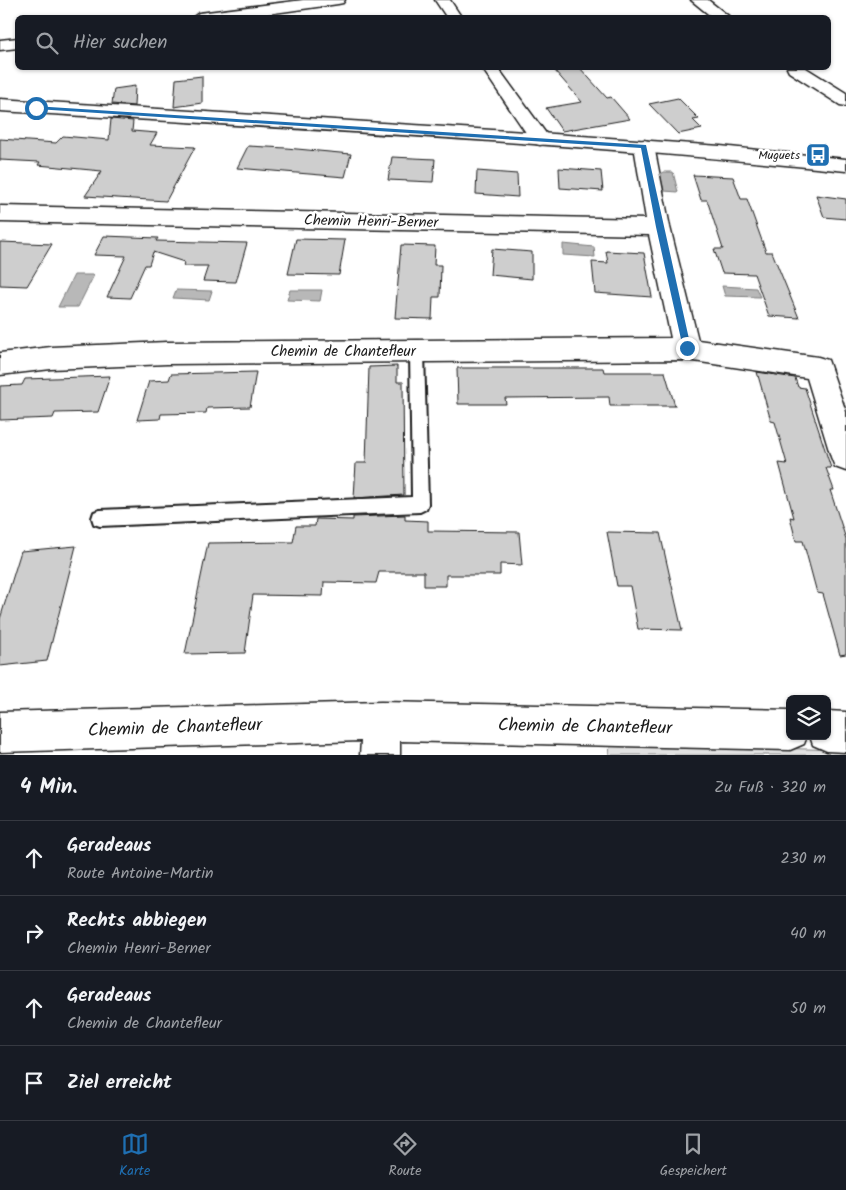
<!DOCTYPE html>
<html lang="de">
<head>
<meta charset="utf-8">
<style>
  body { margin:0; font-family:Kalam,sans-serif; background:#242831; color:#f1f3f6 }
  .controls { position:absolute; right:15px; bottom:15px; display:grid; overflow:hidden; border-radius:8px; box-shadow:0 1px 4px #0004 }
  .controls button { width:45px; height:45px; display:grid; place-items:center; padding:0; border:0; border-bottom:1px solid #363941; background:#171b24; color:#f1f3f6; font:25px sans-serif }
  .stop { position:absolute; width:15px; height:15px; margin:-11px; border:4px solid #1f6fb2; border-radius:50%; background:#fff }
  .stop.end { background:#1f6fb2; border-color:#fff; box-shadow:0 1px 5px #0008 }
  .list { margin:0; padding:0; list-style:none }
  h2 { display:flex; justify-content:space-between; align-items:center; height:65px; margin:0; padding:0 20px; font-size:21px }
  h2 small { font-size:16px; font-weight:400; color:#9ea1a6 }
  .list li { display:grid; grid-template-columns:32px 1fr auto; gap:15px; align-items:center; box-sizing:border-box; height:75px; padding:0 20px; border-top:1px solid #363941 }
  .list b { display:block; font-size:19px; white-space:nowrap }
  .list p { margin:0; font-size:16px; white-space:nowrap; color:#9ea1a6 }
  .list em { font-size:16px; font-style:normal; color:#9ea1a6 }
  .icon { flex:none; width:28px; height:28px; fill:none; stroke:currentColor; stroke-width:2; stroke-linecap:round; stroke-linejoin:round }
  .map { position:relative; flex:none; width:846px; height:755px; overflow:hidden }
  .search { position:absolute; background:#171b24; box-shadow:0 1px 4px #0004; left:15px; right:15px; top:15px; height:55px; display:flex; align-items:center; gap:12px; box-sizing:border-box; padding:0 18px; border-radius:8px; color:#9ea1a6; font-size:19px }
  .sheet { height:365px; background:#171b24 }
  nav { display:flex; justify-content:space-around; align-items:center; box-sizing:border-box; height:70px; border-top:1px solid #363941; background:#171b24; font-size:14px; color:#9ea1a6 }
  nav a { display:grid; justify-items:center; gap:2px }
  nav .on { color:#1f6fb2 }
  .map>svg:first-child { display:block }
  .green { fill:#e2e2e2; stroke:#7f7f7f }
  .water { fill:#b8b8b8; stroke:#7a7a7a }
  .building { fill:#cecece; stroke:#1c1c1c }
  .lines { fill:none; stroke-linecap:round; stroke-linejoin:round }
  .service-casing { stroke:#1c1c1c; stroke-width:4 }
  .minor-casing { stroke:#1c1c1c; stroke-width:3 }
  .tertiary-casing { stroke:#1c1c1c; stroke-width:3 }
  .service { fill:#fff; fill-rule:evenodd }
  .minor { fill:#fff; fill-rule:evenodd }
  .tertiary { fill:#fff; fill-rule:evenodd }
  .route { fill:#1f6fb2 }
  .labels { text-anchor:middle; stroke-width:5; stroke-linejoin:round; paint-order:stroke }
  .far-poi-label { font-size:12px; fill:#1c1c1c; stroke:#fff; text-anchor:end }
  .street-label { font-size:15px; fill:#1c1c1c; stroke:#fff }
  .near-street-label { font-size:18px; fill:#1c1c1c; stroke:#fff }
</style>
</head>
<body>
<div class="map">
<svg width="846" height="755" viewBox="0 0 846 755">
  <rect width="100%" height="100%" fill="#fff"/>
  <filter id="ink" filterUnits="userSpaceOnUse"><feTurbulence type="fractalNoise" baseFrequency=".02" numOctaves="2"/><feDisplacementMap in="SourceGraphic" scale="10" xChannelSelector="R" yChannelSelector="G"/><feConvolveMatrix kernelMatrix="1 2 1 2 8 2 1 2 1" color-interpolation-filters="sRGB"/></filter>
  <g filter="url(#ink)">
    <path class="green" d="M610 744 846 750V755H609Z"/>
    <path class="water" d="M663 172H673L678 192 664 191 660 174Z
      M563 244 594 247 595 257 563 255Z
      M74 275H94L78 307H58Z
      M722 286 756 288 760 297 725 296Z
      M176 290 212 291 209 300 173 298Z
      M290 290H322L320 301 287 300Z"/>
    <path class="building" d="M573 68H580L607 98 611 97 630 119 562 131 546 108 582 102 555 71Z
      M202 76V103L174 107 176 79Z
      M135 86 134 106 112 104 114 89Z
      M678 98 699 119 693 120 702 129 678 134 649 104Z
      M111 119 133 121 132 131 157 133 150 145 195 147 166 201 85 196 102 171 38 165 40 162 0 160V139L56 143 63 136 109 140Z
      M248 146 286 148 351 154 345 177 237 168Z
      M392 157 435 159 433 182 388 180Z
      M559 168 601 171 603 191 560 188Z
      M477 171 517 174 518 197 476 194Z
      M693 175 733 177 741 199H747L766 252H772L799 318 769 316 754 274 722 273 714 249H723L707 200H701Z
      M816 195 846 199V219L824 217Z
      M104 236 158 238 156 241 247 243 236 282 203 281 208 266H183L184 262 153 252 149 265H145L130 298 107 297 126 256 94 255Z
      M296 239 345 240 339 275 288 274Z
      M0 242 52 244 27 286 0 285Z
      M401 245 435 246 434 265H441L440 297H433L432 319 395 318Z
      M492 249 532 252V279L490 275Z
      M606 251 644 253 652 297 595 293 592 262 608 263Z
      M397 366V382H403L404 495 354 498 356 463H366L369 367Z
      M457 368H603L604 372H665L675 406H610L609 397 505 398 506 404H458Z
      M256 372 250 407 207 408 206 413 161 414 160 419 137 420 149 381 169 380 171 374Z
      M757 372 795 378 798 387 805 388 831 468H826L834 490H830L846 539V654L840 655 823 594 817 593 803 541H796L790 517 794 518 779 463 787 464 775 422 771 421Z
      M110 376 98 412 55 413 53 418 0 420V386L22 385 25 379Z
      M405 515V520L428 521V531L519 532 522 565 500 564V575H446V586H424V572H379L376 583 324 582 323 596 253 595 245 653 185 654 208 543 293 542 296 526H315L316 519 353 520V517Z
      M607 532 660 533 682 630 638 629 630 586H617Z
      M76 546 47 661 0 666V619L21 551Z"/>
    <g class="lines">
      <defs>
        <path id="service" d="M417 346 422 347 424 351 428 504 426 509 420 512 100 526 94 524 92 518 94 512 100 510 412 497 410 351 412 347Z"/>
        <path id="minor" d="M435 0H450L462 18H447Z
          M691 0H708L731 18H713Z
          M482 68H498L550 139 547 143 540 145 533 143Z
          M787 68H806L846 93V106L840 105 789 72Z
          M644 140 651 142 654 146 670 227 698 340 818 357 828 360 846 412V471L835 467 831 457 807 378 687 360 167 364 51 369 0 375V353L51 347 167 342 671 338 649 235 0 222V206L646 219 634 146 637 142Z
          M381 702 790 710V736H807L804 744 790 750 400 741V755H360L361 741 0 752V712Z
          M827 711 846 712V752L827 751 813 745 810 736H827Z"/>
        <path id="tertiary" d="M303 0H345L343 3 338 4 239 18H192L199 13Z
          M18 38V48L0 50V40Z
          M0 99 540 133 720 146 846 159V171C565 142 282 128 0 111Z"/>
      </defs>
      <use href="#service" class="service-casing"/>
      <use href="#minor" class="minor-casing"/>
      <use href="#tertiary" class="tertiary-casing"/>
      <use href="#service" class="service"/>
      <use href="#minor" class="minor"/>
      <use href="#tertiary" class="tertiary"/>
    </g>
  </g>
  <path class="route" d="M34 106 646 145 691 348 687 352 683 348 656 227 641 148 36 109Z"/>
  <defs>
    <symbol id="bus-square" viewBox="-11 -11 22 22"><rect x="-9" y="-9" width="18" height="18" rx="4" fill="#1f6fb2" stroke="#fff"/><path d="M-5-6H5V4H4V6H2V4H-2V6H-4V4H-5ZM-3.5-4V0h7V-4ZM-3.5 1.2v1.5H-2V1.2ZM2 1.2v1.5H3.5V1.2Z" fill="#fff"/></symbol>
  </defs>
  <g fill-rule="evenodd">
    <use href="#bus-square" x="804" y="141" width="28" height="28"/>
  </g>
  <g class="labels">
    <g class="far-poi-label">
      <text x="800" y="159">Muguets</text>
    </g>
    <g class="street-label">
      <text transform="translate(371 221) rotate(1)" y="5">Chemin Henri-Berner</text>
      <text x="343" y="356">Chemin de Chantefleur</text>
    </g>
    <g class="near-street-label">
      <text transform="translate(585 726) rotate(1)" y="6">Chemin de Chantefleur</text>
      <text transform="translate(175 727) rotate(-2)" y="6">Chemin de Chantefleur</text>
    </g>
  </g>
</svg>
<div class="controls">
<button><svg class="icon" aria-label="layers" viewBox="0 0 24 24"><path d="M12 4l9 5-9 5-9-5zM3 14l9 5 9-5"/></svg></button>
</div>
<div class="stop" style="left:36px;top:108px"></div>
<div class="stop end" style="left:687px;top:348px"></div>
<div class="search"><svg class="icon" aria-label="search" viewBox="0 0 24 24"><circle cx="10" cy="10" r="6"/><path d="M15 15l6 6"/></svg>Hier suchen</div>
</div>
<section class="sheet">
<h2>4 Min.<small>Zu Fuß · 320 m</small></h2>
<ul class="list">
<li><svg class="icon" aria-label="ahead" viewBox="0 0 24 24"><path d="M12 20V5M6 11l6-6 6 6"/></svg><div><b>Geradeaus</b><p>Route Antoine-Martin</p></div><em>230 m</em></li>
<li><svg class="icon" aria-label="right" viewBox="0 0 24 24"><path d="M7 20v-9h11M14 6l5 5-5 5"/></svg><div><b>Rechts abbiegen</b><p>Chemin Henri-Berner</p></div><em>40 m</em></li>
<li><svg class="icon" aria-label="ahead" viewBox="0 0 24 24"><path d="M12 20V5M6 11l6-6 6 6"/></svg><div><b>Geradeaus</b><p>Chemin de Chantefleur</p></div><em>50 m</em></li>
<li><svg class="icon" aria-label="arrive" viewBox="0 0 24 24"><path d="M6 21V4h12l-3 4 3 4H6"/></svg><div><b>Ziel erreicht</b></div></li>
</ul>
</section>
<nav>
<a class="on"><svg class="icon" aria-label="map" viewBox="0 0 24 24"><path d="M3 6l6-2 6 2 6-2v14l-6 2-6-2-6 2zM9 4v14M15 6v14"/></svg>Karte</a>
<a><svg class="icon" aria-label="directions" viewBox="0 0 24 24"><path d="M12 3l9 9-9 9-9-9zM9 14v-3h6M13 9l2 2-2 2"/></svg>Route</a>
<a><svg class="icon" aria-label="saved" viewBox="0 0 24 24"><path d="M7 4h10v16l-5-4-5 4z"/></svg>Gespeichert</a>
</nav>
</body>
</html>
